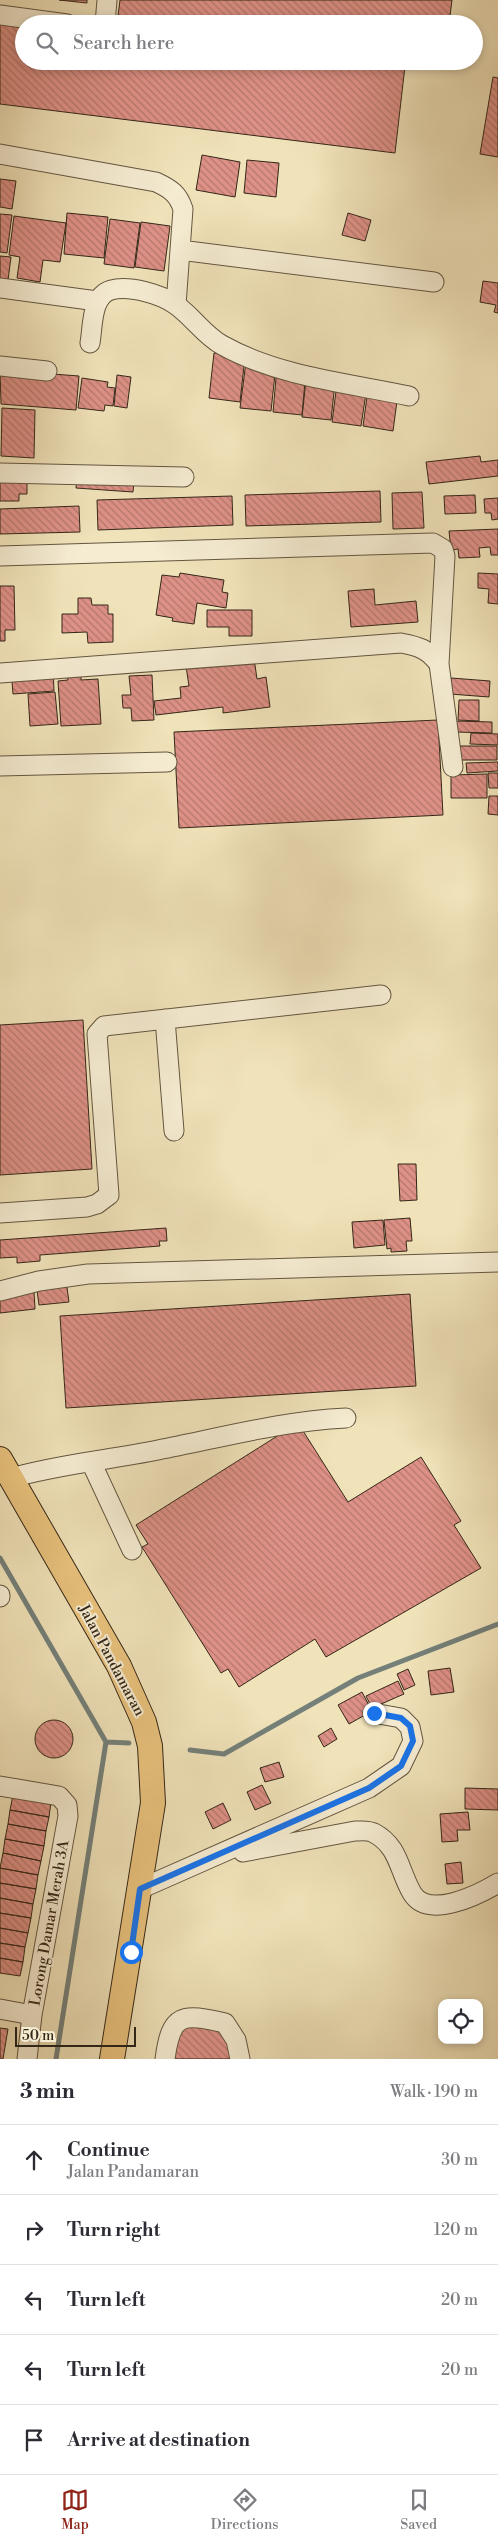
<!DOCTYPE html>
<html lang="en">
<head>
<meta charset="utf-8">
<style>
  body { margin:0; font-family:"Libre Bodoni",serif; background:#f7f7f7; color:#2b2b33 }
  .controls { position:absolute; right:15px; bottom:15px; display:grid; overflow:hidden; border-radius:10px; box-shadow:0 2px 8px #0003 }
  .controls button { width:45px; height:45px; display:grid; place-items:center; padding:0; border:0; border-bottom:1px solid #e1e1e2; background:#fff; color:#2b2b33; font:25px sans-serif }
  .scale { position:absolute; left:15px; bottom:12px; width:121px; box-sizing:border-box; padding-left:5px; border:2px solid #342718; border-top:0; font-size:14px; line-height:18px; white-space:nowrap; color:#342718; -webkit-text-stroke:4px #f5ecd2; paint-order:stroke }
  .stop { position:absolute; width:15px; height:15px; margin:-11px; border:4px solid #1a73e8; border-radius:50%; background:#fff }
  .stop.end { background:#1a73e8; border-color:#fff; box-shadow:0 1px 5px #0008 }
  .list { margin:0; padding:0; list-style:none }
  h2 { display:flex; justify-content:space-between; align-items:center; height:65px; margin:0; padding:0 20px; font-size:21px }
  h2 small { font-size:16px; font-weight:400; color:#7c7c81 }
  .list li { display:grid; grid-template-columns:32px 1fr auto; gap:15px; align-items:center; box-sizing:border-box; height:70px; padding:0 20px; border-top:1px solid #e1e1e2 }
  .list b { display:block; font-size:19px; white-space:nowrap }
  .list p { margin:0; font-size:16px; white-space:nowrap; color:#7c7c81 }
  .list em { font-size:16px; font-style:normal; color:#7c7c81 }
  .icon { flex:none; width:28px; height:28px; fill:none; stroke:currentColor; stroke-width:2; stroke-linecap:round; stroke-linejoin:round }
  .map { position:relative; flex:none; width:498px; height:2059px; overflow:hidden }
  .search { position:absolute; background:#fff; box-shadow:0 2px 8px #0003; left:15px; right:15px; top:15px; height:55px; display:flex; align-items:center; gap:12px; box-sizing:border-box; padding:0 18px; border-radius:28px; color:#7c7c81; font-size:19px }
  .sheet { height:415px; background:#fff }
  nav { display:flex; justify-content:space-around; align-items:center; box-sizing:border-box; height:70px; border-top:1px solid #e1e1e2; background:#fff; font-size:14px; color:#7c7c81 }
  nav a { display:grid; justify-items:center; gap:2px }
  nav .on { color:#8f2418 }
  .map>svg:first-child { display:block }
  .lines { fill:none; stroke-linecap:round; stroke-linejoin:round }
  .stream { stroke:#748079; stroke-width:5 }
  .building { fill:url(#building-back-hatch); stroke:#342718 }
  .minor-casing { stroke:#635640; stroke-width:21 }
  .major-casing { stroke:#342718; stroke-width:26 }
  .minor { stroke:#f5ecd2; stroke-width:19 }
  .major { stroke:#e8c17c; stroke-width:24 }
  .route { stroke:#1a73e8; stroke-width:6 }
  .labels { text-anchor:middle; stroke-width:4; stroke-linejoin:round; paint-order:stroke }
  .street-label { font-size:15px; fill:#342718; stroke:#f5ecd2 }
</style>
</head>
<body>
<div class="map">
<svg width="498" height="2059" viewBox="0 0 498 2059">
  <defs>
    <pattern id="building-back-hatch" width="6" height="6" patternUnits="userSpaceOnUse" patternTransform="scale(1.25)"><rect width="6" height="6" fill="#de9187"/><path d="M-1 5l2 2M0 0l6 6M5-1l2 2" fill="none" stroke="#b5766d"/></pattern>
  </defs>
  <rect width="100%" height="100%" fill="#f0e2b9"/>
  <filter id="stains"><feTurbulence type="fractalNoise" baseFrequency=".004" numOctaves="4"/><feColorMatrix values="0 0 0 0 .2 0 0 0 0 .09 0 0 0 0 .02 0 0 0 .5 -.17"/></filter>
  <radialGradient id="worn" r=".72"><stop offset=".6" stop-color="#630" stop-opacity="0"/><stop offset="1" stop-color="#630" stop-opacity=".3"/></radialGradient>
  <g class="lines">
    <path class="stream" d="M0 1558 106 1742 56 2059
      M106 1742 129 1743
      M190 1750 224 1754 358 1678 498 1624"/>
  </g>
  <path class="building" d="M59 0H87V3Z
    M120 0H452L449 24H117Z
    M2 16 24 24V61H371L405 66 395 153 0 104V25Z
    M493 77 498 78V157L480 154Z
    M202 155 240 162 235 197 196 190Z
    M247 160 279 163 276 197 244 193Z
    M0 179 16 181 12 209 0 207Z
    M67 213 108 217 104 258 64 254Z
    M348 213 371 220 365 241 342 235Z
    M0 214 12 215 7 253 0 252Z
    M14 216 66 223 60 262 43 260 40 282 17 278 20 257 9 255Z
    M110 219 140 223 134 268 104 264Z
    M141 222 170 226 164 271 135 267Z
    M0 256 11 257 7 288 0 287Z
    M483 281 498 283V313L494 312 496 305 480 302Z
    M214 353 245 357 240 402 209 398Z
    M246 362 276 365 271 411 240 408Z
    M277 367 306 370 302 415 273 412Z
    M0 370 79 376 76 410 1 404Z
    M307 371 336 374 331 420 302 417Z
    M117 375 131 377 127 408 114 406Z
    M338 376 368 380 361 426 332 422Z
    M82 378 108 382 107 387 115 388 113 406 105 405 104 411 78 408Z
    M369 382 399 386 393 431 363 426Z
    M2 408 35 410 34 458 1 456Z
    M480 456 481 462 498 460V476L429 484 426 462Z
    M78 467 135 471 133 492 76 488Z
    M0 474H27V494H19V501H0Z
    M380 491 381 522 246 526 245 495Z
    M422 492 424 528 393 529 392 493Z
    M475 495 476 513 445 514 444 496Z
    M232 496 233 525 98 530 97 500Z
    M498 498V519L492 520 491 513H485L484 499Z
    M79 506 80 532 0 534V509Z
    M498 529V555H491L490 547 479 548 480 557 459 558 458 549 451 550 449 531Z
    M180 573 224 580 222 592 228 593 226 608 197 603 194 624 172 621 173 618 156 615 162 575 179 577Z
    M478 573 498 574V604L488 603 489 589 478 588Z
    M0 586H14L15 630H5V641H0Z
    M374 589 375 605 416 601 418 622 351 627 348 591Z
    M78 598H91L92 605H108V614H113V642L88 643 87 632 62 633V614H78Z
    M207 610H252V636H229V627H207Z
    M254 658 257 679 266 677 270 707 223 713V707L156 715 154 701 181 698 180 687 189 686 186 666Z
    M53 667 54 691 13 694 11 669Z
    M67 673H81V680L98 679 101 724 61 726 58 681 68 680Z
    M152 675 154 720 132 721 131 708H123L122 695H131L129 676Z
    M451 678 490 681 489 697 450 694Z
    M55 692 58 724 30 726 28 694Z
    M459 700H479V721L458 720Z
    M438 720 443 815 179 828 174 732Z
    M455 721 492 722V733L455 732Z
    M471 733 498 734V745L470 744Z
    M460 746H497V760H460Z
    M498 762V771L467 773 466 763Z
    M488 773H498V788H489Z
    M487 774V798H451V775Z
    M489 796H498V815L488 814Z
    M83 1020 92 1169 0 1175V1025Z
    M398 1164H416L417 1200 400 1201Z
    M410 1218 412 1241H406L407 1251 391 1252V1248L387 1249 384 1220Z
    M383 1220 385 1245 354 1248 352 1222Z
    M166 1228 167 1241H159L160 1246 40 1255V1261L17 1263V1257L0 1258V1240Z
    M65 1273 69 1302 39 1305 37 1290Z
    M34 1292 35 1309 0 1313V1295Z
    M410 1294 416 1386 66 1408 60 1316Z
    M298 1423 348 1502 421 1457 461 1521 454 1525 481 1568 326 1657 315 1639 239 1687 228 1669 221 1673 142 1547 148 1544 136 1525Z
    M450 1668 454 1692 431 1695 428 1671Z
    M408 1669 415 1685 404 1690 397 1674Z
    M398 1681 404 1694 372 1708 366 1696Z
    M362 1692 372 1711 349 1724 338 1705Z
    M35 1739a19 19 0 1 1 38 0a19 19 0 1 1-38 0Z
    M331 1728 337 1739 324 1747 318 1736Z
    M279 1762 284 1777 265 1782 260 1768Z
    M262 1785 271 1803 255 1810 247 1792Z
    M465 1788 498 1789V1810L465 1809Z
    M13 1795 51 1802 49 1817 10 1810Z
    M223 1803 231 1820 213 1829 205 1812Z
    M10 1810 49 1817 46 1831 8 1824Z
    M468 1812 470 1830H457L458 1841 442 1842 440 1814Z
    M8 1824 46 1831 44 1846 5 1839Z
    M5 1839 44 1846 41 1861 3 1853Z
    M3 1853 41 1861 38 1875 0 1868Z
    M461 1862 463 1883 447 1884 445 1864Z
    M0 1868 38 1875 36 1889 0 1883Z
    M0 1883 36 1889 33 1904 0 1898Z
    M0 1898 33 1904 31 1918 0 1913Z
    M0 1913 31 1918 28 1933 0 1928Z
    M0 1928 28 1933 25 1947 0 1943Z
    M0 1943 25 1947 23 1962 0 1958Z
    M0 1958 23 1962 20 1976 0 1973Z
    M188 2024 221 2028 231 2052 229 2059H174L176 2036Z
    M0 2028 8 2029 3 2059H0Z"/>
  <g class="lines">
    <defs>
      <path id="minor" d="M0 15 67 24
        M105 24 107 0
        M0 154 156 182C171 189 178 194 183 209L176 305
        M180 250 434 282
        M0 288 97 301
        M90 343C93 326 91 296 111 290 129 285 161 294 176 305 193 317 204 335 222 345 277 376 347 383 409 396
        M0 366 47 371
        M0 473 184 477
        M0 556 433 543 443 549 445 556 439 664
        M0 673 401 643C418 646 428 649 439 664L453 767
        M0 766 167 762
        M165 1019 174 1131
        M0 1213 87 1207 97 1204 109 1195 97 1034 104 1026 381 995
        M0 1291 39 1281 88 1274 498 1262
        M91 1462 132 1550
        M11 1478C59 1464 109 1460 158 1450 220 1438 282 1421 346 1418
        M0 1595V1597
        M0 1786 59 1796 67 1805 68 1816 32 2015 27 2059
        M243 1852 355 1831C361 1831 369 1830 374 1833 399 1846 399 1871 412 1893 428 1920 478 1895 498 1883
        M140 1889 369 1788 401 1766 413 1741 410 1727 401 1718 373 1713
        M0 2009 32 2015
        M165 2059C171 2013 182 2013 225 2023L236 2040 240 2059"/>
      <path id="major" d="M0 1459 119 1666 144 1722 150 1746 153 1803 112 2059"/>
    </defs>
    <use href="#minor" class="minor-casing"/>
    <use href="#major" class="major-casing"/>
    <use href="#minor" class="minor"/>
    <use href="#major" class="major"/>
  </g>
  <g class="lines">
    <path class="route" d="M131 1952 140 1889 369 1788 401 1766 413 1741 410 1726 401 1718 374 1713"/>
  </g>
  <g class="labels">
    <g class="street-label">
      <text transform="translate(112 1660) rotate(62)" y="5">Jalan Pandamaran</text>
      <text transform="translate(49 1923) rotate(-80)" y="5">Lorong Damar Merah 3A</text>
    </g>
  </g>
  <rect width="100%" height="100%" filter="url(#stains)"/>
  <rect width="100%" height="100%" fill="url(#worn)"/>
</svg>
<div class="controls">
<button><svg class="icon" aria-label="locate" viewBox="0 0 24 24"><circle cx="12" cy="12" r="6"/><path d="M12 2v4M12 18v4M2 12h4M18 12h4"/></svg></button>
</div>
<div class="scale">50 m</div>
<div class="stop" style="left:131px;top:1952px"></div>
<div class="stop end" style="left:374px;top:1713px"></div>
<div class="search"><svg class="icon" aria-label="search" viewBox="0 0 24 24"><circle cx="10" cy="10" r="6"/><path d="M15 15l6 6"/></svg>Search here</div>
</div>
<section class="sheet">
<h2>3 min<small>Walk · 190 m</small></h2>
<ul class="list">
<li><svg class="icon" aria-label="ahead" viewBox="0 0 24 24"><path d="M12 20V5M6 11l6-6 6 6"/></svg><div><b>Continue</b><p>Jalan Pandamaran</p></div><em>30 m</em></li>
<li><svg class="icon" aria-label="right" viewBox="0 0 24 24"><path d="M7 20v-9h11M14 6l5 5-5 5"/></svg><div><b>Turn right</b></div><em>120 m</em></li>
<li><svg class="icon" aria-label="left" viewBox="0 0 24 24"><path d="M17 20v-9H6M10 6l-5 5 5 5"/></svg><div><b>Turn left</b></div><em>20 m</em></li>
<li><svg class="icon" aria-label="left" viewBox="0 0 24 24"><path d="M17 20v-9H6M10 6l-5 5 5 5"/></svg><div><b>Turn left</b></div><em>20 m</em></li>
<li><svg class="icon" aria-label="arrive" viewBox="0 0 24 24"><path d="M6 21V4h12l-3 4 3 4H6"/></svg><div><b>Arrive at destination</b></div></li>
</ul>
</section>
<nav>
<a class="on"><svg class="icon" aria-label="map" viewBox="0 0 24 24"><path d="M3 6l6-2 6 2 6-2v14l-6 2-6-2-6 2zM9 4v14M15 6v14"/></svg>Map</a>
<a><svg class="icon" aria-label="directions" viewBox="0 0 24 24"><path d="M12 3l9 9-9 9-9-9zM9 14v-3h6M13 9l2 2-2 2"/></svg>Directions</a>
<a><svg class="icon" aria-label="saved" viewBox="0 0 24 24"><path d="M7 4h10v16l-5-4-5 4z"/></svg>Saved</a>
</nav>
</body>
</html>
